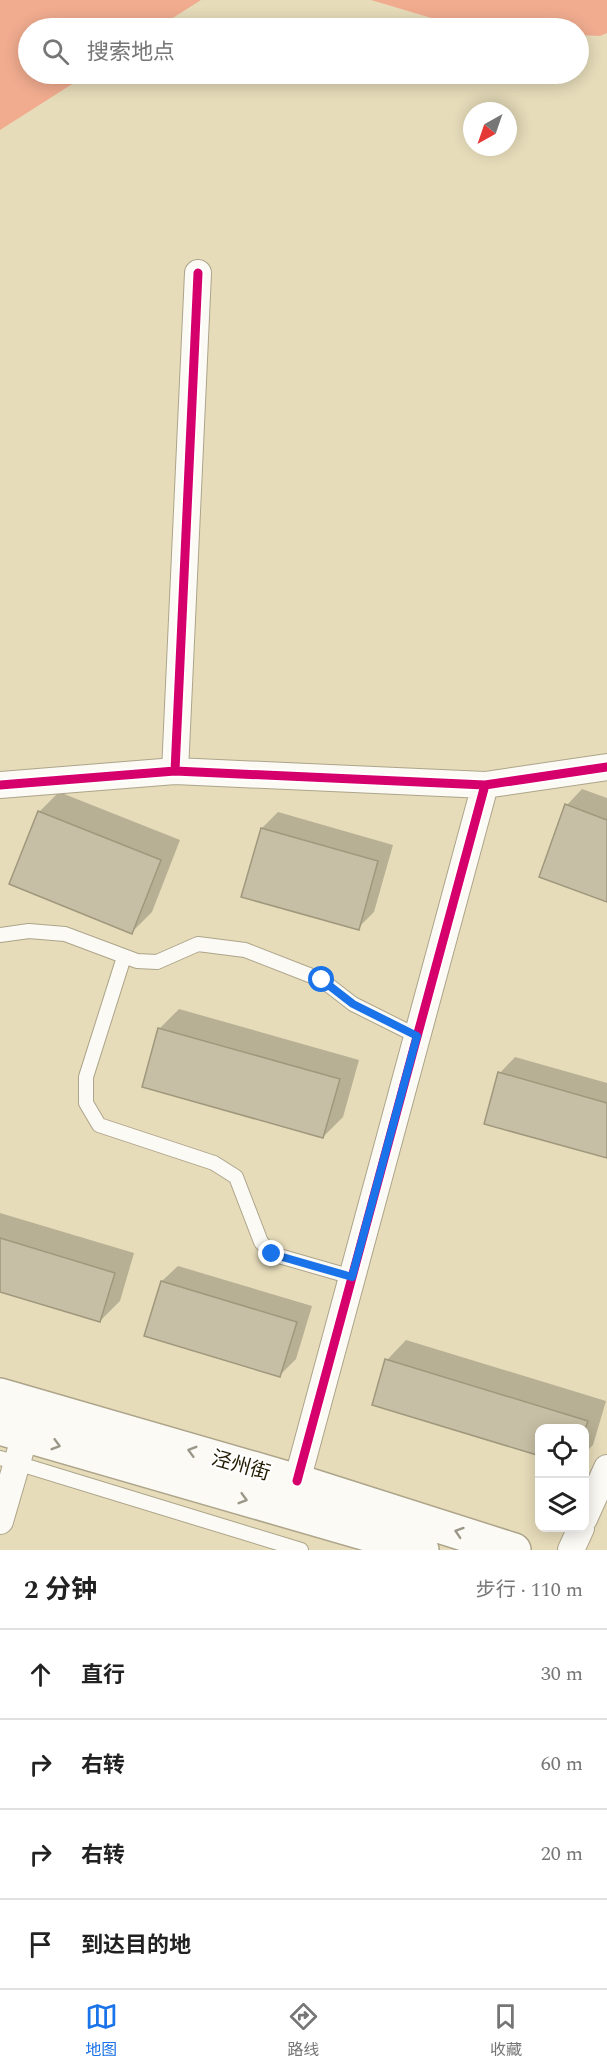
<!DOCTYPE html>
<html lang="zh">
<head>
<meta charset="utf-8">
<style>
  body { margin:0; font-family:Spectral,"Noto Sans SC",serif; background:#f2f2f2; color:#222 }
  .controls { position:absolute; right:18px; bottom:18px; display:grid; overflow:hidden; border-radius:12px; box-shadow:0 3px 15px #0003 }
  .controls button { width:54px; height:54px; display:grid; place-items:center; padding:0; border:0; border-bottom:2px solid #e0e0e0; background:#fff; color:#222; font:30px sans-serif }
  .compass { position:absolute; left:463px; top:102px; width:54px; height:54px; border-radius:50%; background:#fff; box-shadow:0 3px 15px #0003; rotate:220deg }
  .stop { position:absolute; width:18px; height:18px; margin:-14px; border:4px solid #1a73e8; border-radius:50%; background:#fff }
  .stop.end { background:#1a73e8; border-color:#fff; box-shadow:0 2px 6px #0008 }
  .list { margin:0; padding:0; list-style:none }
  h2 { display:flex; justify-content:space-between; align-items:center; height:78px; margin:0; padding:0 24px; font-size:26px }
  h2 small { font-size:20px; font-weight:400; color:#767676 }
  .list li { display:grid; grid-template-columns:39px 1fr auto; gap:18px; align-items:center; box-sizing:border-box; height:90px; padding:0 24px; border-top:2px solid #e0e0e0 }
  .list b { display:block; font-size:22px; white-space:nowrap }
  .list em { font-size:20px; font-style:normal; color:#767676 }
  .icon { flex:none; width:33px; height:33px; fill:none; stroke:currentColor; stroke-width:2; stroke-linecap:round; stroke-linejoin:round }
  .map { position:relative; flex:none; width:607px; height:1550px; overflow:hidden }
  .search { position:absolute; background:#fff; box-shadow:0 3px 15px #0003; left:18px; right:18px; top:18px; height:66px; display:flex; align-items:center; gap:15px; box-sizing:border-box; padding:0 21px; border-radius:33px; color:#767676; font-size:22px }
  .sheet { height:438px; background:#fff }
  nav { display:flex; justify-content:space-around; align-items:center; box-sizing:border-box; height:84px; border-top:2px solid #e0e0e0; background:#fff; font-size:16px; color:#767676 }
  nav a { display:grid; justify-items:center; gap:3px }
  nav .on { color:#1a73e8 }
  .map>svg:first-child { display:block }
  .forest { fill:#f1ac8f }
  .shadow { fill:#0003 }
  .building { fill:#c7bfa5; stroke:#a0987d; stroke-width:1.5 }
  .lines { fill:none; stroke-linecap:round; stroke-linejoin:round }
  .service-casing { stroke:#ada48a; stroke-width:16 }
  .minor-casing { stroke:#ada48a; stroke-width:28 }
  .secondary-casing { stroke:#ada48a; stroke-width:36 }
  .service { stroke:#fbfaf5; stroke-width:14 }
  .minor { stroke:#fbfaf5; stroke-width:26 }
  .secondary { stroke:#fbfaf5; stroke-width:33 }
  .cycleway-casing { stroke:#fff; stroke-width:13 }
  .cycleway { stroke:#d6006c; stroke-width:9 }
  .oneway { stroke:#9a9688 }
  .route { stroke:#1a73e8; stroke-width:8 }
  .labels { text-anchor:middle; stroke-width:4.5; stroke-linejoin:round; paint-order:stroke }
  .street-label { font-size:20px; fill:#231c03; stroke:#fff }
</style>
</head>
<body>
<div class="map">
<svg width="607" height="1550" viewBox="0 0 607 1550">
  <rect width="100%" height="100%" fill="#e6dcba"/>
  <path class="forest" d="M0 0H201L157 28H28V74H88L0 130Z
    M371 0H607V33L600 36 579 35 578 28H465Z"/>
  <path class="shadow" d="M582 789 607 798V900L567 805Z
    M59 792 180 840 152 912 132 932 39 812Z
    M278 812 393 845 374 912 358 928 262 828Z
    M179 1009 359 1060 343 1117 323 1137 159 1029Z
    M515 1057 607 1083V1157L500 1073Z
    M0 1213 134 1253 120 1301 100 1321 0 1290Z
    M178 1266 312 1306 296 1359 280 1375 162 1281Z
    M406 1340 606 1401 593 1445 584 1454V1428H540L387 1360Z"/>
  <path class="building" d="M565 804 607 820V902L539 877Z
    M38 811 161 860 132 934 9 884Z
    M261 828 378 861 359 930 241 897Z
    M158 1028 340 1079 323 1138 142 1087Z
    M498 1072 607 1103V1158L484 1124Z
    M0 1238 115 1273 100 1322 0 1292Z
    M161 1281 297 1322 280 1377 144 1336Z
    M385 1359 588 1421 584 1432V1428H540V1456L372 1405Z"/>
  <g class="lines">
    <defs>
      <path id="service" d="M0 935 29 931 65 934 137 961 157 962 198 944 245 950 322 980 353 1004 417 1036
        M124 957 86 1077V1103L99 1125 214 1163 236 1177 261 1242 272 1254 352 1277
        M0 1458 301 1550"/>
      <path id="minor" d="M175 771 198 273
        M0 785 175 771 485 785 607 767
        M297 1481 485 785
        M584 1519 607 1468
        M0 1521 30 1418
        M571 1550 581 1528"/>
      <path id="secondary" d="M0 1395 297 1481 514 1550
        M0 1428 422 1550"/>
    </defs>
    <use href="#service" class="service-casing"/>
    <use href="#minor" class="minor-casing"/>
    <use href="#secondary" class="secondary-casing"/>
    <use href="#service" class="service"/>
    <use href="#minor" class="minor"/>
    <use href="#secondary" class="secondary"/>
    <defs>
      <path id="cycleway" d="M175 771 198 273
        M0 785 175 771 485 785 607 767
        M297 1481 485 785"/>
    </defs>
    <use href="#cycleway" class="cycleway-casing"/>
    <use href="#cycleway" class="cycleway"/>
  </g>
  <defs><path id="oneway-chevron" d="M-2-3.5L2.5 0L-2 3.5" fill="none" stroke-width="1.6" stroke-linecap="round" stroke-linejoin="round" transform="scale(1.5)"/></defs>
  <g class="oneway">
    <use href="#oneway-chevron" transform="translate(56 1445) rotate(16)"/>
    <use href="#oneway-chevron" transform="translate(192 1451) rotate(-164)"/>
    <use href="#oneway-chevron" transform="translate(243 1499) rotate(16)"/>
    <use href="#oneway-chevron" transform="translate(459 1532) rotate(-162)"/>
  </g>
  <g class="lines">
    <path class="route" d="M272 1254 352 1277 417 1036 353 1004 322 980"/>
  </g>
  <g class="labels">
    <g class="street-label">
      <text transform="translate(241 1465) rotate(16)" y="7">泾州街</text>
    </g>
  </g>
</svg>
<div class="controls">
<button><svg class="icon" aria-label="locate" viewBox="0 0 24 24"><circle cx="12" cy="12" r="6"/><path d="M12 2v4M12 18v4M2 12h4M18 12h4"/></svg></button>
<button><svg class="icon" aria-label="layers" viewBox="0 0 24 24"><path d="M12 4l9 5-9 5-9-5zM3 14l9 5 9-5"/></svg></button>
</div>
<svg class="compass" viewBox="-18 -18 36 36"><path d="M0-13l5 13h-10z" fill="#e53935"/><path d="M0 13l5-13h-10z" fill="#767676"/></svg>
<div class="stop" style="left:322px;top:980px"></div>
<div class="stop end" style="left:272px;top:1254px"></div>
<div class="search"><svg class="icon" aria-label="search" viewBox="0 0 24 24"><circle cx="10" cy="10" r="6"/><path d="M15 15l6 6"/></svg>搜索地点</div>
</div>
<section class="sheet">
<h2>2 分钟<small>步行 · 110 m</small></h2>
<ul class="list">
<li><svg class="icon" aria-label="ahead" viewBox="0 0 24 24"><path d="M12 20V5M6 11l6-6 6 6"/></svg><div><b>直行</b></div><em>30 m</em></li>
<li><svg class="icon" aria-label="right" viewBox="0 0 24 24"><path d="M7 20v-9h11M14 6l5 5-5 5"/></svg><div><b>右转</b></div><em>60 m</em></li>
<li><svg class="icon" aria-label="right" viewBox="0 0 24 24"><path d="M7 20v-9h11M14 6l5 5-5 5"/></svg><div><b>右转</b></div><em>20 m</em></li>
<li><svg class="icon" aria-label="arrive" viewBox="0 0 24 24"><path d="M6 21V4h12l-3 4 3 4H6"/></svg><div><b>到达目的地</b></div></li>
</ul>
</section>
<nav>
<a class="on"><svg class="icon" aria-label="map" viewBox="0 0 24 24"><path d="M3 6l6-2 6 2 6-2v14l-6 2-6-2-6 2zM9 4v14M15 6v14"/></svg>地图</a>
<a><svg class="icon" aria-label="directions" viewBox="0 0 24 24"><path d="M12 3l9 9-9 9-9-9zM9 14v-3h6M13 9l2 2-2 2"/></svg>路线</a>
<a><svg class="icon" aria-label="saved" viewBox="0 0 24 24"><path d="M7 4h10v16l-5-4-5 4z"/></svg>收藏</a>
</nav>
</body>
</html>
